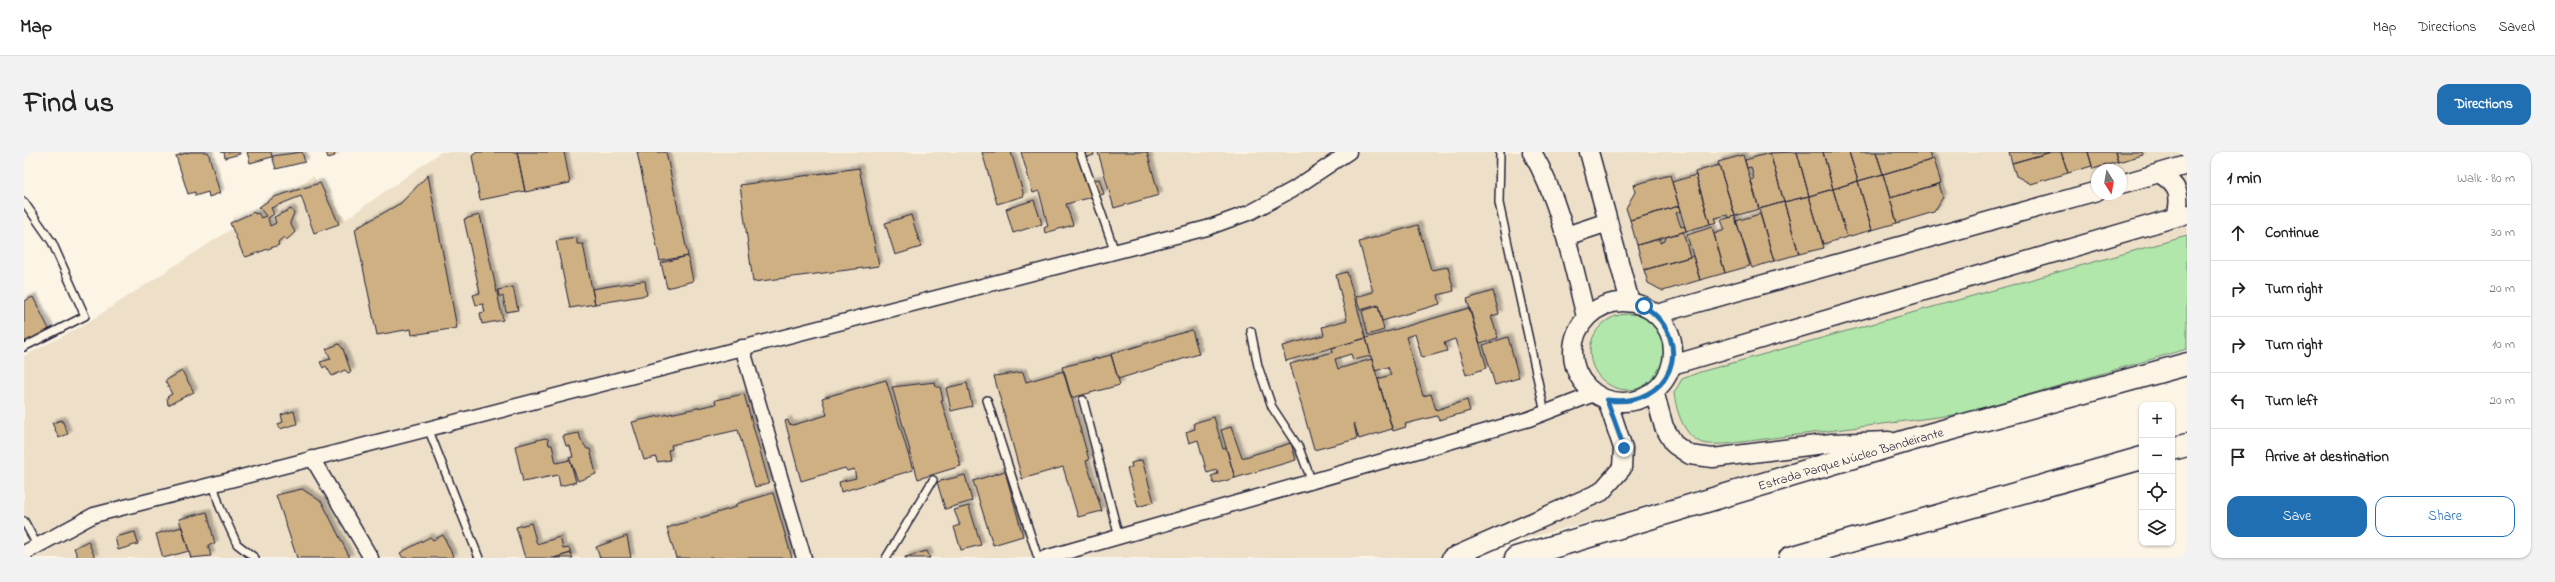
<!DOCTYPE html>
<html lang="en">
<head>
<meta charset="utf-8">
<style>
  body { margin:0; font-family:"Indie Flower",sans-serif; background:#f2f2f2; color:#222 }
  .controls { position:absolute; right:12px; bottom:12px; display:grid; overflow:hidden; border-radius:8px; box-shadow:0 1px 3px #0004 }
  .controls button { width:36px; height:36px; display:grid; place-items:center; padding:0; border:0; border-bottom:1px solid #e0e0e0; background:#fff; color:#222; font:20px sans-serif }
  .compass { position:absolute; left:2067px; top:12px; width:36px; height:36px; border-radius:50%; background:#fff; box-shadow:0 1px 3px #0004; rotate:169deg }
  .stop { position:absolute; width:12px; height:12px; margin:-9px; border:3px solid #1f6fb2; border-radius:50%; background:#fff }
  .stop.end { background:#1f6fb2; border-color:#fff; box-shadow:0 1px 4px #0008 }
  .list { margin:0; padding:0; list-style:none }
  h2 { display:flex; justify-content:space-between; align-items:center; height:52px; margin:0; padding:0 16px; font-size:17px }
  h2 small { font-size:13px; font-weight:400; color:#767676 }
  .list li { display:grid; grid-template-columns:26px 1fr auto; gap:12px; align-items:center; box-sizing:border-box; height:56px; padding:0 16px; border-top:1px solid #e0e0e0 }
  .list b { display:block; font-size:15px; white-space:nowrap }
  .list em { font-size:13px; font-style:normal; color:#767676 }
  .actions { display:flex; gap:8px; padding:12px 16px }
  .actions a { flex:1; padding:9px 0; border:1px solid #1f6fb2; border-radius:12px; text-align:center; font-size:14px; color:#1f6fb2 }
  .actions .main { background:#1f6fb2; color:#fff }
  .icon { flex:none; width:22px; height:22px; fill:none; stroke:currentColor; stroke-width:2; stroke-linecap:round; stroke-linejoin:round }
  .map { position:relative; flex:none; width:2163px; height:406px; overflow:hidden; border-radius:12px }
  header { display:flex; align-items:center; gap:24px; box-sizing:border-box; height:56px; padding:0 20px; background:#fff; border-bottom:1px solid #e0e0e0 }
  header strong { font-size:19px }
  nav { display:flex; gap:22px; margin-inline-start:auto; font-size:14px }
  .intro { display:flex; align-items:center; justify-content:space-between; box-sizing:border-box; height:96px; padding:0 24px }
  h1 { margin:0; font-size:28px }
  .button { padding:10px 18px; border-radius:12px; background:#1f6fb2; color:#fff; font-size:14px; font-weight:700 }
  main { display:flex; gap:24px; padding:0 24px }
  aside { flex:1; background:#fff; border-radius:12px; box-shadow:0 1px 3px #0004 }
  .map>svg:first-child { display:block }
  .built { fill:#eee0c8; fill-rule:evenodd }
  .green { fill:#b1e7aa; stroke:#6a8472 }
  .building { fill:#ceb083; stroke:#22223b; filter:url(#shadow) }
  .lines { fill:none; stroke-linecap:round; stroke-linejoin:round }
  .service-casing { stroke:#22223b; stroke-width:10 }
  .minor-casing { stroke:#22223b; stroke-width:17 }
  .tertiary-casing { stroke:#22223b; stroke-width:21 }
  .trunk-casing { stroke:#22223b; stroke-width:25 }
  .service { stroke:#fcf5e5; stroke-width:7 }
  .minor { stroke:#fcf5e5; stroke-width:14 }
  .tertiary { stroke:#fcf5e5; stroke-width:18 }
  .trunk { stroke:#fcf5e5; stroke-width:22 }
  .route { stroke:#1f6fb2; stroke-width:5 }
  .labels { text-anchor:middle; stroke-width:3.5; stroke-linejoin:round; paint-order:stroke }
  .street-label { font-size:13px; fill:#22223b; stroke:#fcf5e5 }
</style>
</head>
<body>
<header>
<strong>Map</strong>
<nav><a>Map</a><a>Directions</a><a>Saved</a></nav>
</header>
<div class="intro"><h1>Find us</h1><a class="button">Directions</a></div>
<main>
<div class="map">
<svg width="2163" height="406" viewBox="0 0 2163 406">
  <defs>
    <filter id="shadow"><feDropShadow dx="3.5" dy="-3.5" stdDeviation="1" flood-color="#0004"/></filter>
  </defs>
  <rect width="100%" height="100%" fill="#fcf5e5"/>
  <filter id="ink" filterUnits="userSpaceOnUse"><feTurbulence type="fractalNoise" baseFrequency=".025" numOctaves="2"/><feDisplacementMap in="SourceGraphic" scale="8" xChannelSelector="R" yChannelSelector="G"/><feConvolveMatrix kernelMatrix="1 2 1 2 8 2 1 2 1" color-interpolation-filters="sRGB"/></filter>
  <g filter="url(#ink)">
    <path class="built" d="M417 0H2163V195L1572 368 1431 406H7L17 400 0 367V204L58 174 289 24 322 67ZM2073 18H2097V42H2073Z"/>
    <path class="green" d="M2163 84V197L1937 262 1702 292C1695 292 1686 293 1679 291 1660 286 1652 258 1650 241L1658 227 1676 220Z
      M1566 200a38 38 0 1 1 76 0a38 38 0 1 1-76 0Z"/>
    <path class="building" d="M166 0H184L196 41 185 45 184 40 171 44V40L164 42 152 4Z
      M197 0H215L216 2 201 6 200 0Z
      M223 0H247L248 5 226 11Z
      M278 0 281 10 252 17 248 4Z
      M302 0H310L311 4 304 6Z
      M453 0H493L501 39 456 48 448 4Z
      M493 0H540L546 31 501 40Z
      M613 0H642L664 104 636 109Z
      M958 0H987L1000 44 973 52Z
      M997 0H1069L1070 3 1055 8 1061 30 1075 27 1080 42 1042 52 1049 73 1021 81 1020 76 1024 74 1015 39 1009 41Z
      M1074 0H1123L1135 43 1090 56Z
      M1773 0 1785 44 1760 50 1746 1Z
      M1773 0H1799L1809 37 1785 44Z
      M1799 0H1825L1834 29 1809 37Z
      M1825 0H1852L1859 22 1834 29Z
      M1852 0H1905L1907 8 1859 22Z
      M1985 0H2027L1988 11Z
      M2027 0H2037L2044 21 2007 32 1992 24 1988 11Z
      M2037 0H2064L2068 14 2044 21Z
      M2064 0H2091L2094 10 2069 17Z
      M2091 0H2118L2119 3 2094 10Z
      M1746 1 1760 50 1735 57 1727 28 1730 27 1727 15 1723 16 1721 8Z
      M1719 3 1735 57 1711 64 1694 10Z
      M1910 7 1917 31 1866 46 1859 22Z
      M1695 13 1711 64 1705 66 1704 63 1691 66 1693 70 1686 72 1671 20Z
      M835 16 855 114 729 130 716 33Z
      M1859 22 1873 71 1848 78 1834 29Z
      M404 23 433 176 388 183 387 177 353 183 331 77 377 51Z
      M1646 23 1655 54 1606 68 1602 56 1611 40 1609 33Z
      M1672 23 1686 72 1662 79 1648 30Z
      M1834 29 1848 78 1823 85 1809 37Z
      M296 31 315 72 290 81 277 44 247 56 250 62 244 66 246 74 252 71 250 65 267 57 270 61 266 71 271 80 265 86 262 88 260 85 254 90 255 93 222 105 219 102 206 71 230 60 231 62 234 61 237 66 242 64 235 55 250 45Z
      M1915 32 1919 45 1910 60 1873 71 1866 46Z
      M1809 37 1823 85 1799 92 1785 44Z
      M1785 44 1800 96 1775 102 1760 50Z
      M1010 48 1018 72 989 81 982 57Z
      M1760 50 1775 102 1750 109 1735 57Z
      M1655 54 1656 60 1652 61 1657 75 1661 74 1662 79 1613 93 1606 68Z
      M1736 62 1750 109 1728 116 1712 69Z
      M456 63 479 168 458 172 456 161 461 160 459 152 452 153 450 146 449 143 456 141 440 67Z
      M887 63 897 95 871 103 861 71Z
      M1711 64 1726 114 1701 121 1690 82 1701 78 1697 68Z
      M1394 73 1407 118 1424 115 1430 139 1414 143 1416 152 1358 169 1354 153 1336 158 1332 145 1349 140 1335 90Z
      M1688 75 1701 121 1676 128 1663 83Z
      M1659 80 1666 105 1620 118 1613 93 1636 87V91L1641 89 1642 85Z
      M553 86V92H559L571 152 546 156 532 89Z
      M664 104 669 129 643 136 637 111Z
      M1669 104 1676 128 1639 139 1624 131 1620 118Z
      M1323 120 1342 186 1262 209 1258 194 1300 183 1298 175 1323 168 1312 123Z
      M618 129H621L623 143 571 152 568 137Z
      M489 135 494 158 482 160 479 144H475L474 138Z
      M1469 139 1475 162 1467 164 1474 186 1456 191 1443 147Z
      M9 145 26 179 0 192V149Z
      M1354 154 1360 178 1344 183 1338 159Z
      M1445 156 1463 216 1442 223 1431 187 1420 191 1423 199 1398 206 1391 182 1382 185 1399 244 1407 242 1412 258 1443 248 1446 259 1415 268 1413 264 1381 272 1382 275 1369 279 1354 227 1367 223 1364 215 1351 219 1342 186Z
      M1168 178 1175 202 1094 227 1087 202Z
      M1484 185 1495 226 1471 233 1459 193Z
      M1342 186 1347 204 1329 208 1327 202 1311 207 1314 217 1348 207 1368 277 1335 287 1330 271 1333 287 1290 298 1266 212 1309 200 1308 196Z
      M315 192 319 197 327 220 324 221 321 218 308 224 302 214 299 216 296 210 307 207 302 197Z
      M1087 203 1096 233 1047 246 1038 215Z
      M158 219 170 240 144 253 143 245 148 242 141 229Z
      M1040 219 1065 308 1062 309 1078 359 1054 365 1039 315 998 327 970 224 999 220 1002 230Z
      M862 228 889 318 817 340 815 330 832 326 830 317 823 319 821 316 777 329 761 269 764 268 765 272 769 273 803 263 798 246Z
      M911 230 912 235H916L919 248H917L937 314 894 327 868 235Z
      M943 231 948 254 927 259 922 236Z
      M720 242 745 331 731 335 714 278 647 293 648 297 644 298 646 308 633 310 632 305 620 308 608 270 692 252 691 248Z
      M270 259 273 272 256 277 254 272 259 270 257 263Z
      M1190 265 1199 297 1202 296 1211 326 1190 332 1187 324 1194 322 1193 318 1183 321 1174 288 1165 291 1162 280 1171 277 1170 271Z
      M38 268 44 282 35 286 28 271Z
      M1207 275 1218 306 1267 291 1272 308 1211 326 1197 278Z
      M555 281 557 288 563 297H566L572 322 554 329 546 308 545 306 549 305 546 294H542L539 284Z
      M521 286 524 287 525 293H528L532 311 546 308 552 330 536 334 534 323 499 330 491 294Z
      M1118 308 1130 350 1114 355 1103 317 1108 315 1107 311Z
      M981 319 999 384 969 393 949 329Z
      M941 323 948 349 921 357 913 330Z
      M278 337 298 350 326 406H273L252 343Z
      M749 341 768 406H652L643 376 712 355V352Z
      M945 354 957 393 937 398 930 375 936 373 930 358Z
      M183 360 191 392 184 393 187 404 167 406 155 367Z
      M507 371 513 392 536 385 539 397 545 396 547 401 530 406H501L492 375Z
      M158 375 165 399 139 406 132 382Z
      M111 380 114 392 94 398 91 385Z
      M419 383 430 406H379L376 401 406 385 409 388Z
      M603 384 607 406H576L572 395Z
      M64 389 71 406H54L50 396Z
      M903 399 906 406H881V405Z
      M547 401 549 406H530Z"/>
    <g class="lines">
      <defs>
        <path id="service" d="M1056 0 1091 100
          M1476 0 1475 51 1521 261
          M0 50 28 90 61 164 0 195
          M1227 179 1234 214 1248 255 1275 296 1288 330
          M963 248 1014 406
          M1059 248 1095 385
          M404 276 455 406
          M189 332 196 355 213 392 231 406
          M0 369 13 393
          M862 406 909 328"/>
        <path id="minor" d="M718 195 780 406
          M288 306 347 406
          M0 401 70 363 1183 76 1227 60 1268 38 1325 0
          M1021 406 1505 267 1570 242"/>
        <path id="tertiary" d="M1508 0C1537 51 1548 109 1562 165
          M1565 0 1606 150
          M2135 21C2154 33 2158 42 2152 65
          M2097 32 2163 13
          M1542 84 1584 70
          M1549 200a50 50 0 1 1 100 0a50 50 0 1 1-100 0Z
          M1633 162 2073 39
          M1648 213 2163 62
          M1630 239 1640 275 1651 293 1666 303 1689 306 1808 291 1865 289
          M1427 406 1577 340 1598 316 1599 296 1583 248"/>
        <g id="trunk">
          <path d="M2148 297 2163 293"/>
          <path id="s1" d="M1492 406 1886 288 2163 212"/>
          <path d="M1766 406 2118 306"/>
        </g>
      </defs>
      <use href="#service" class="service-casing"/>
      <use href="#minor" class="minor-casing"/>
      <use href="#tertiary" class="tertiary-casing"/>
      <use href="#trunk" class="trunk-casing"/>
      <use href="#service" class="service"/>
      <use href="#minor" class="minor"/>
      <use href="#tertiary" class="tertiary"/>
      <use href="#trunk" class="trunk"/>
    </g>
  </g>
  <g class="lines" filter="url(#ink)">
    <path class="route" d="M1600 296 1583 248C1646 257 1674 190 1620 154"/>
  </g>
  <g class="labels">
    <g class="street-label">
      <text dy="5" stroke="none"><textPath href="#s1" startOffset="349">Estrada Parque Núcleo Bandeirante</textPath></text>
    </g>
  </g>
</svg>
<div class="controls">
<button>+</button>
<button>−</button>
<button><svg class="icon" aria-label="locate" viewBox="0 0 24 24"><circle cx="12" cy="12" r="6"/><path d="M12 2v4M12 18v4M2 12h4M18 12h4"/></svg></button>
<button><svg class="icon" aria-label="layers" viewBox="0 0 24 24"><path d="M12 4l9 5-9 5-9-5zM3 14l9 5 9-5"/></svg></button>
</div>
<svg class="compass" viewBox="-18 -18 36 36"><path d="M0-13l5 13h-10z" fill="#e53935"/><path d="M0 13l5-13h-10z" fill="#767676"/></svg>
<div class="stop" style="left:1620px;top:154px"></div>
<div class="stop end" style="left:1600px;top:296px"></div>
</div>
<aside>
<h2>1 min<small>Walk · 80 m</small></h2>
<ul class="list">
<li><svg class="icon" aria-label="ahead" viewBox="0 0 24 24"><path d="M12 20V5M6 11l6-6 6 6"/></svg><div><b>Continue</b></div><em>30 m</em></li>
<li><svg class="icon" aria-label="right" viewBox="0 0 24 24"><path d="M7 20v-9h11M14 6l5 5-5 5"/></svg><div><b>Turn right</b></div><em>20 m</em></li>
<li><svg class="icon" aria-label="right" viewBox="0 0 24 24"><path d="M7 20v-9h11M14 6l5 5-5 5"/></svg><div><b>Turn right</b></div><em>10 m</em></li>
<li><svg class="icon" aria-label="left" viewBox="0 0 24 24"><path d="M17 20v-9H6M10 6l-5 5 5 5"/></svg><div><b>Turn left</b></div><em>20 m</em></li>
<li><svg class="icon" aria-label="arrive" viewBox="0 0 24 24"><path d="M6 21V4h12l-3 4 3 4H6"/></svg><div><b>Arrive at destination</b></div></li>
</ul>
<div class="actions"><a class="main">Save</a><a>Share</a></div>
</aside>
</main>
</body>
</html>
